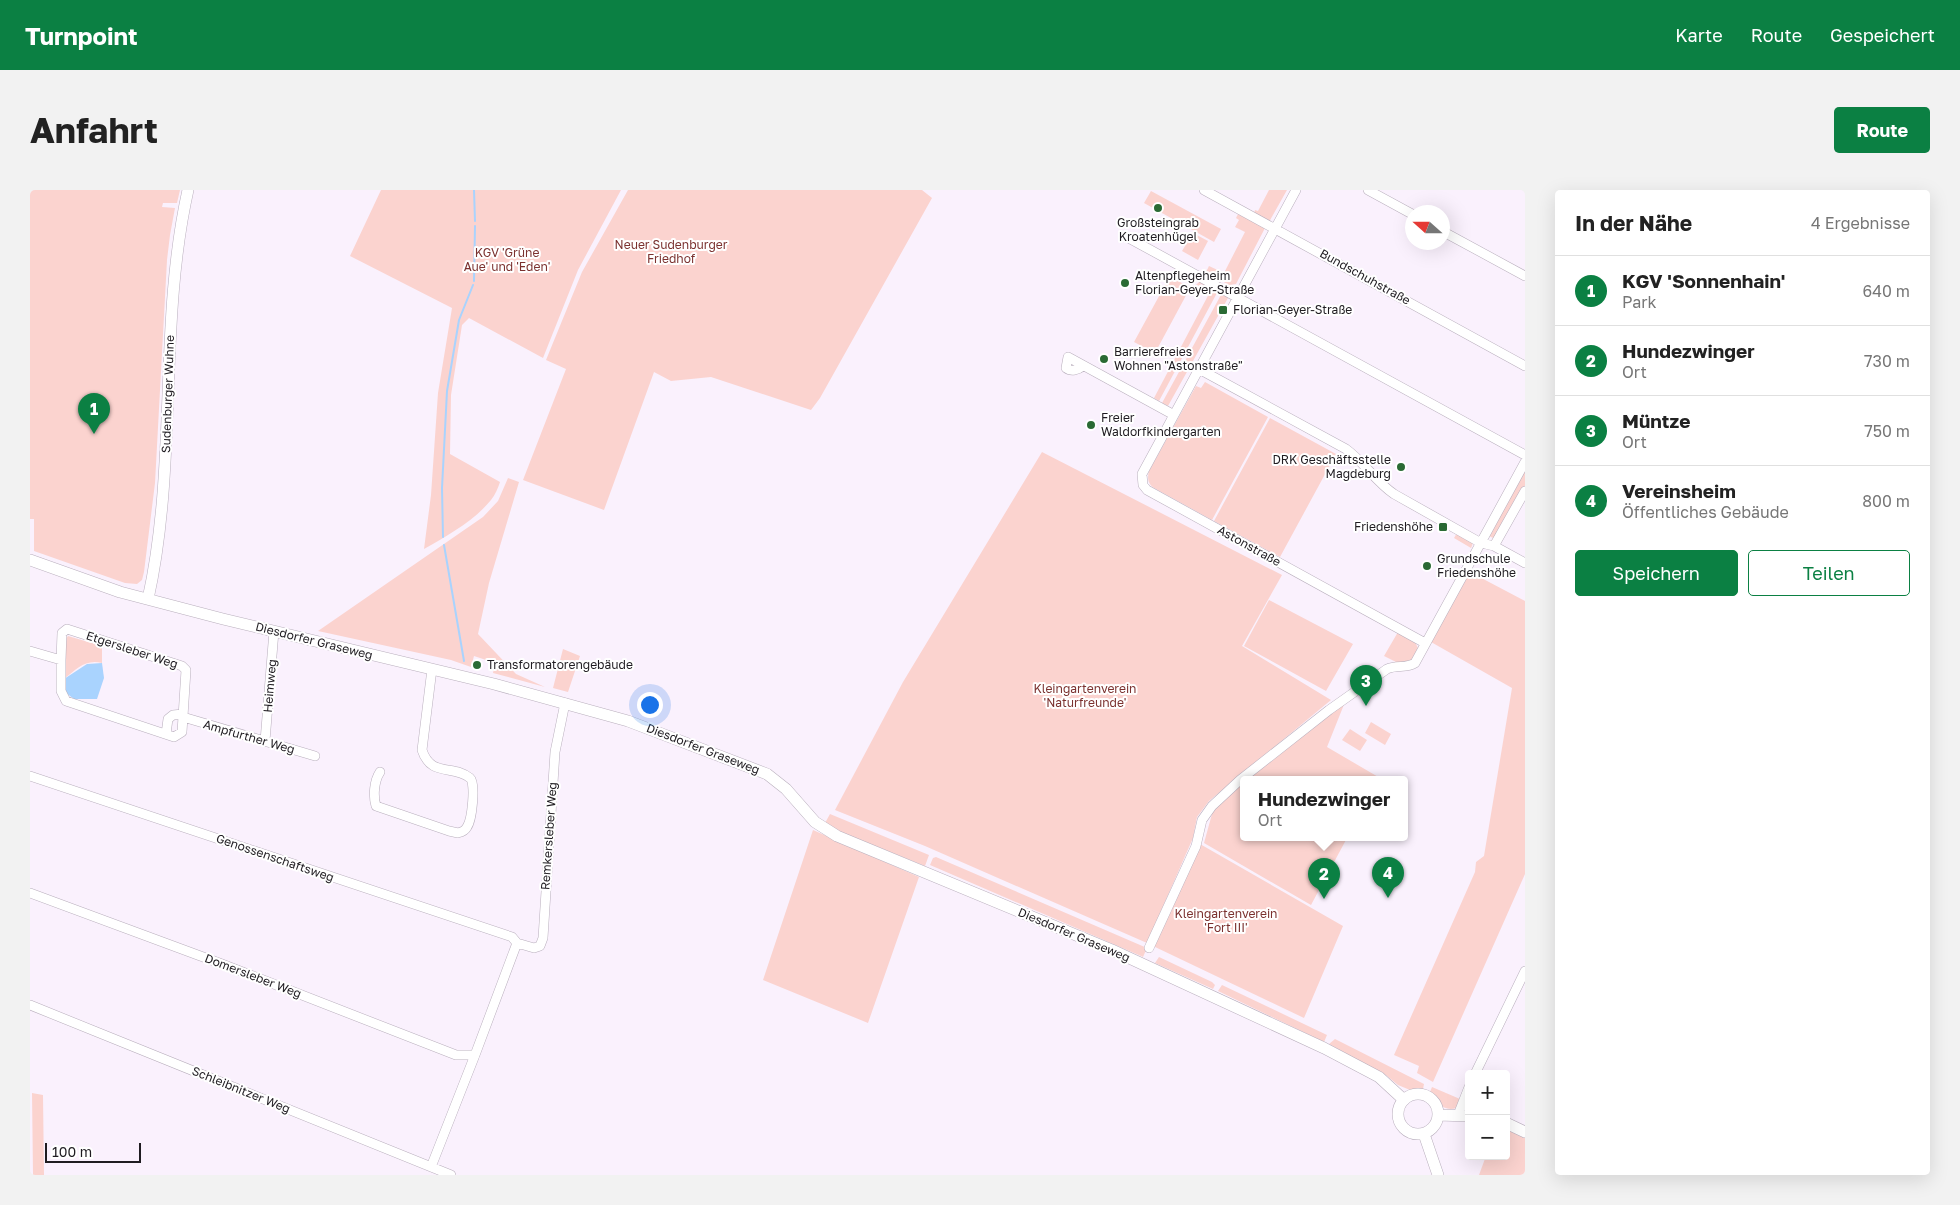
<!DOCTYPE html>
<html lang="de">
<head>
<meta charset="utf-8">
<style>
  body { margin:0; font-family:"Golos Text",sans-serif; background:#f2f2f2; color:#222 }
  .controls { position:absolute; right:15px; bottom:15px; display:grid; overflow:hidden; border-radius:5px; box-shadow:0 5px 20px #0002 }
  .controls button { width:45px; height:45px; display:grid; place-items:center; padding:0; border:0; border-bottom:1px solid #e0e0e0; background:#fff; color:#222; font:25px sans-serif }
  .compass { position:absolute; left:1375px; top:15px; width:45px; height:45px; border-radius:50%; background:#fff; box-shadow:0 5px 20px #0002; rotate:291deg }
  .scale { position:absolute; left:15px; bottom:12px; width:96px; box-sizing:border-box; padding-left:5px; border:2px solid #1f1c21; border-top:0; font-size:14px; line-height:18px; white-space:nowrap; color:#1f1c21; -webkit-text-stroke:4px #fff; paint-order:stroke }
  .you { position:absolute; left:619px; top:514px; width:18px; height:18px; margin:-12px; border:4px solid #fff; border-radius:50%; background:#1a73e8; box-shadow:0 0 0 8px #1a73e833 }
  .badge { display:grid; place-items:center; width:32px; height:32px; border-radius:50%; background:#0b8043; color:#fff; font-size:16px; font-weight:700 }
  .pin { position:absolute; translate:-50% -41px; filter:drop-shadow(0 1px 2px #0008) }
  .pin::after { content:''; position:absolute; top:26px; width:18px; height:15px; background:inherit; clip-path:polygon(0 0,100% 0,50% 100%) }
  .popup { position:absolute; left:1210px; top:586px; width:168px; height:65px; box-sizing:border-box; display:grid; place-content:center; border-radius:5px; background:#fff; filter:drop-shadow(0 1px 4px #0005); font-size:16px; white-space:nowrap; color:#767676 }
  .popup b { font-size:19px; color:#222 }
  .popup::after { content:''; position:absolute; left:50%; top:100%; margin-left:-10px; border:10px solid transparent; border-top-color:#fff }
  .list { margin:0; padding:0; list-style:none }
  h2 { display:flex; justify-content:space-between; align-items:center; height:65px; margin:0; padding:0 20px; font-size:21px }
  h2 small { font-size:16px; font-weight:400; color:#767676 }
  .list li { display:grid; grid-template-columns:32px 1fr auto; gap:15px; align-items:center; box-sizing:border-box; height:70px; padding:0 20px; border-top:1px solid #e0e0e0 }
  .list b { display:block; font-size:19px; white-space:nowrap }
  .list p { margin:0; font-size:16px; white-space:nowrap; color:#767676 }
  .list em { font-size:16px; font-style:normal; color:#767676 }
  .actions { display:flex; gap:10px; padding:15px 20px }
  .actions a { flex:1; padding:11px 0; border:1px solid #0b8043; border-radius:5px; text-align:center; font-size:18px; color:#0b8043 }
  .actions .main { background:#0b8043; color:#fff }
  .map { position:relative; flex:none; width:1495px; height:985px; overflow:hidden; border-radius:5px }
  header { display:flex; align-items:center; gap:30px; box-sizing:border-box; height:70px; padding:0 25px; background:#0b8043; color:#fff }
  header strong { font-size:24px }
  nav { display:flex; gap:28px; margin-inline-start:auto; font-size:18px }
  .intro { display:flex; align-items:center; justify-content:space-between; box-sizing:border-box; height:120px; padding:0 30px }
  h1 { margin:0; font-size:35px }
  .button { padding:12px 22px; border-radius:5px; background:#0b8043; color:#fff; font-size:18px; font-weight:700 }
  main { display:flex; gap:30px; padding:0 30px }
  aside { flex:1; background:#fff; border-radius:5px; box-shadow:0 5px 20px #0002 }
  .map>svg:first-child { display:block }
  .green { fill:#fbd3cf }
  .water { fill:#a9d3fe }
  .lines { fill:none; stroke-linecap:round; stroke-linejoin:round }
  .stream { stroke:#a9d3fe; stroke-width:2 }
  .minor-casing { stroke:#b9afbd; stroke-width:10 }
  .major-casing { stroke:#b9afbd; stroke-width:12 }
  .minor { stroke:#fff; stroke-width:9 }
  .major { stroke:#fff; stroke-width:11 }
  .poi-dot { fill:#2a6a34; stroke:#fff; stroke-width:2 }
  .labels { text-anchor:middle; stroke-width:4; stroke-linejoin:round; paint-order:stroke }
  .poi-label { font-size:12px; fill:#1f1c21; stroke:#fff; text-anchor:start }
  .park-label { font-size:12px; fill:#7b312f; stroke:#fff }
  .street-label { font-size:12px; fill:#1f1c21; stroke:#fff }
</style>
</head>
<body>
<header>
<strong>Turnpoint</strong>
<nav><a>Karte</a><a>Route</a><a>Gespeichert</a></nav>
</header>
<div class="intro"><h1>Anfahrt</h1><a class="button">Route</a></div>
<main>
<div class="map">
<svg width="1495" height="985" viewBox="0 0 1495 985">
  <rect width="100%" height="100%" fill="#faf1fd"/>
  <path class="green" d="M0 0H150L147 13H133L132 17 145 18 140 45 137 70 125 293 114 382 112 390 107 394 95 393 4 361V329H0Z
    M351 0H591L548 80 513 168 439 128 432 135 421 205 420 264 470 292C468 298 465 305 461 310 444 331 417 346 394 359L401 305 408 203 422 118 320 66Z
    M598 0H892L902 8 790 208 781 220 681 187 641 191 624 182 574 320 493 290 536 179 516 170 552 82Z
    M1239 0H1257L1239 32 1224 23 1225 20 1228 21Z
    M1121 1 1191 39 1184 52 1114 13Z
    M1208 24 1235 38 1206 94 1199 95 1176 82 1179 76 1194 83 1215 42 1205 37 1209 30 1206 28Z
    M1163 43 1178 51 1168 70 1152 61Z
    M1140 86 1160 98 1125 163 1104 152Z
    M1170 91 1188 101 1129 211 1124 208 1181 100 1171 94 1169 96 1166 95Z
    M1192 103 1198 108 1138 216 1132 213Z
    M1175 192 1238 227 1182 330 1124 298C1118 294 1117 288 1119 281L1166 196 1171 198Z
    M1240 228 1306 264 1250 367 1184 331Z
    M1012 262 1252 385 1212 456 1301 510 1179 611 1167 627 1163 648 1117 753 895 656 805 620 873 492Z
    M1495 277V296L1465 349 1457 345Z
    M478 288 489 292 459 393 448 444 486 484 515 497 463 483 465 473 444 466 441 477 421 470 288 441 453 327 468 311Z
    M1427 343 1443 353 1441 358 1424 348Z
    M1440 382 1495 411V684L1403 892 1387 883 1389 876 1364 865 1445 682 1446 672 1454 666 1482 498 1401 452Z
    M1239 410 1323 454 1296 501 1214 456Z
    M1368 442 1384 450 1388 458 1381 472 1370 474 1354 466Z
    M38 446 72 456V473C55 469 47 479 34 489L35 450Z
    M533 459 550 466 538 502 523 498Z
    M1315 512 1297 557 1350 588 1349 590H1216Z
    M1341 532 1361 544 1355 555 1335 543Z
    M1320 539 1337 550 1330 561 1312 550Z
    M1214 592V648H1317L1281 715 1174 653 1182 624 1180 622Z
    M800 624 899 665 895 676 798 637 795 633Z
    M783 640 889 687 838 833 733 790Z
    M1170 654 1313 736 1274 828 1123 756Z
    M906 667 1117 758 1113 767 1111 766 900 675 903 668Z
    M1129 767 1182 792 1185 795 1183 799 1125 773Z
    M1192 795 1297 845 1294 852 1188 801Z
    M1305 849 1394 894 1393 899 1380 900 1368 895 1357 886 1299 854Z
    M1402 897 1430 909 1426 918C1415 922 1404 912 1400 902Z
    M2 903 13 905 14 985H3Z
    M1476 938 1495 946V985H1449L1456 966H1476Z"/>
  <path class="water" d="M72 473 74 488 67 509H44L36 503 34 489 57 474Z"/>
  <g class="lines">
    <path class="stream" d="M444 0 445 31
      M444 91 445 36
      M413 347 412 298 417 201 429 130 443 95
      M414 355 434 471"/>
    <defs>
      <path id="minor" d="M1174 0 1495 176
        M1266 0 1112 284 1113 295 1117 300 1395 453
        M1338 0 1382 24
        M1412 41 1495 86
        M1095 46 1495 265
        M1053 176C1048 180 1041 182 1036 178L1038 167 1144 225
        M1169 179 1316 259C1334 272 1346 292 1364 304L1451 353 1464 356 1495 373
        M1464 356 1495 301
        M0 461 31 470 32 443 37 439 152 476 156 480 152 542 144 547 36 511 31 501V470
        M153 527 285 566
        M136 544 138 529 143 525 153 524
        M235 551 244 441
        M350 582C344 591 343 606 346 616L419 641 428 643C432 642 435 641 437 637 442 630 446 593 440 588 424 574 401 588 392 560L402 479
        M0 586 482 747 487 753
        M0 703 192 774 426 865H445
        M487 753 504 758 510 756 513 748 525 562 535 513
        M1119 758 1166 656 1172 630 1182 616 1210 590 1299 520 1357 479C1367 474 1376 479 1385 473L1495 272
        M0 815 421 985
        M1445 884 1495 781
        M1428 925 1439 897
        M401 977 445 865 487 753"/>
      <path id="major" d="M0 370 90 402 193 429 464 494 598 531 737 584 756 599 785 632 807 646 1082 760 1294 858 1349 887 1374 910
        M118 409C148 274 128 134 158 0
        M1368 924a20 20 0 1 1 40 0a20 20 0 1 1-40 0Z
        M1408 925 1439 926
        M1476 933 1495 942
        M1394 944 1408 985"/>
    </defs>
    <use href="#minor" class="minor-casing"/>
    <use href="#major" class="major-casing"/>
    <use href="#minor" class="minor"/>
    <use href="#major" class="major"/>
  </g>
  <g class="poi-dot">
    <circle cx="1128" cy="18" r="5"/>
    <circle cx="1095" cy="93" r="5"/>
    <rect x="1188" y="115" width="10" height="10" rx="2.5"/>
    <circle cx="1074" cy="169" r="5"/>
    <circle cx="1061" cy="235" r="5"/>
    <circle cx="1371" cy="277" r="5"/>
    <rect x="1408" y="332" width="10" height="10" rx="2.5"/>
    <circle cx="1397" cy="376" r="5"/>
    <circle cx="447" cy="475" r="5"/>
  </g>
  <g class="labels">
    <g class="poi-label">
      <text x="1128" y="37" text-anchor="middle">Großsteingrab<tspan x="1128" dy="14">Kroatenhügel</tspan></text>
      <text x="1105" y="90">Altenpflegeheim<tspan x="1105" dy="14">Florian-Geyer-Straße</tspan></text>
      <text x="1203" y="124">Florian-Geyer-Straße</text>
      <text x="1084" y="166">Barrierefreies<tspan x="1084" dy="14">Wohnen "Astonstraße"</tspan></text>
      <text x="1071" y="232">Freier<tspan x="1071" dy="14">Waldorfkindergarten</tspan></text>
      <text x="1361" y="274" text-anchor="end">DRK Geschäftsstelle<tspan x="1361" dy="14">Magdeburg</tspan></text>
      <text x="1403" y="341" text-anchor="end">Friedenshöhe</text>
      <text x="1407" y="373">Grundschule<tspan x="1407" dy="14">Friedenshöhe</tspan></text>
      <text x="457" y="479">Transformatorengebäude</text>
    </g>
    <g class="park-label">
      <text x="641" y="59">Neuer Sudenburger<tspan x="641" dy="14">Friedhof</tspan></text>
      <text x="477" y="67">KGV 'Grüne<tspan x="477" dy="14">Aue' und 'Eden'</tspan></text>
      <text x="1055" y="503">Kleingartenverein<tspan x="1055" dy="14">'Naturfreunde'</tspan></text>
      <text x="1196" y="728">Kleingartenverein<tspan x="1196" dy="14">'Fort III'</tspan></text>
    </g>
    <g class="street-label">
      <text transform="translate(1335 87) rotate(29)" y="4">Bundschuhstraße</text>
      <text transform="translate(138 204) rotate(-88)" y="4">Sudenburger Wuhne</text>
      <text transform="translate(1219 356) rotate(29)" y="4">Astonstraße</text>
      <text transform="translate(284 451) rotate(14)" y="4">Diesdorfer Graseweg</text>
      <text transform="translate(102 460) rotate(18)" y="4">Etgersleber Weg</text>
      <text transform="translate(240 496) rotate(-85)" y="4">Heimweg</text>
      <text transform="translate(219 547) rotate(16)" y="4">Ampfurther Weg</text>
      <text transform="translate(673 559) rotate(21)" y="4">Diesdorfer Graseweg</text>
      <text transform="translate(519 646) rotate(-86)" y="4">Remkersleber Weg</text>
      <text transform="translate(245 668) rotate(19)" y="4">Genossenschaftsweg</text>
      <text transform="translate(1044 745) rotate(23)" y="4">Diesdorfer Graseweg</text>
      <text transform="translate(223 786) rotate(21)" y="4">Domersleber Weg</text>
      <text transform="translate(211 900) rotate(22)" y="4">Schleibnitzer Weg</text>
    </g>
  </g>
</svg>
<div class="controls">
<button>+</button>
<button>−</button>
</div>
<svg class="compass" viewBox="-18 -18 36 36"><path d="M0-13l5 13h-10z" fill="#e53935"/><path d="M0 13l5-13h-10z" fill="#767676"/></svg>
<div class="scale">100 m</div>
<div class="you"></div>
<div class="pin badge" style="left:64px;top:244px">1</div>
<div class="pin badge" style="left:1294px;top:709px">2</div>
<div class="popup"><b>Hundezwinger</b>Ort</div>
<div class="pin badge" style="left:1336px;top:516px">3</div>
<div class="pin badge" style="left:1358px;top:708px">4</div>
</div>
<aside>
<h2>In der Nähe<small>4 Ergebnisse</small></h2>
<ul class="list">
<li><span class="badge">1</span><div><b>KGV 'Sonnenhain'</b><p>Park</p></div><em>640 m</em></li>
<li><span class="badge">2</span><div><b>Hundezwinger</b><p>Ort</p></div><em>730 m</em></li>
<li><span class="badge">3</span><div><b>Müntze</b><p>Ort</p></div><em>750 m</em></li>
<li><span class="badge">4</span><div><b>Vereinsheim</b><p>Öffentliches Gebäude</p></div><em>800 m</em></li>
</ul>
<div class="actions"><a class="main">Speichern</a><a>Teilen</a></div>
</aside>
</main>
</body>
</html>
